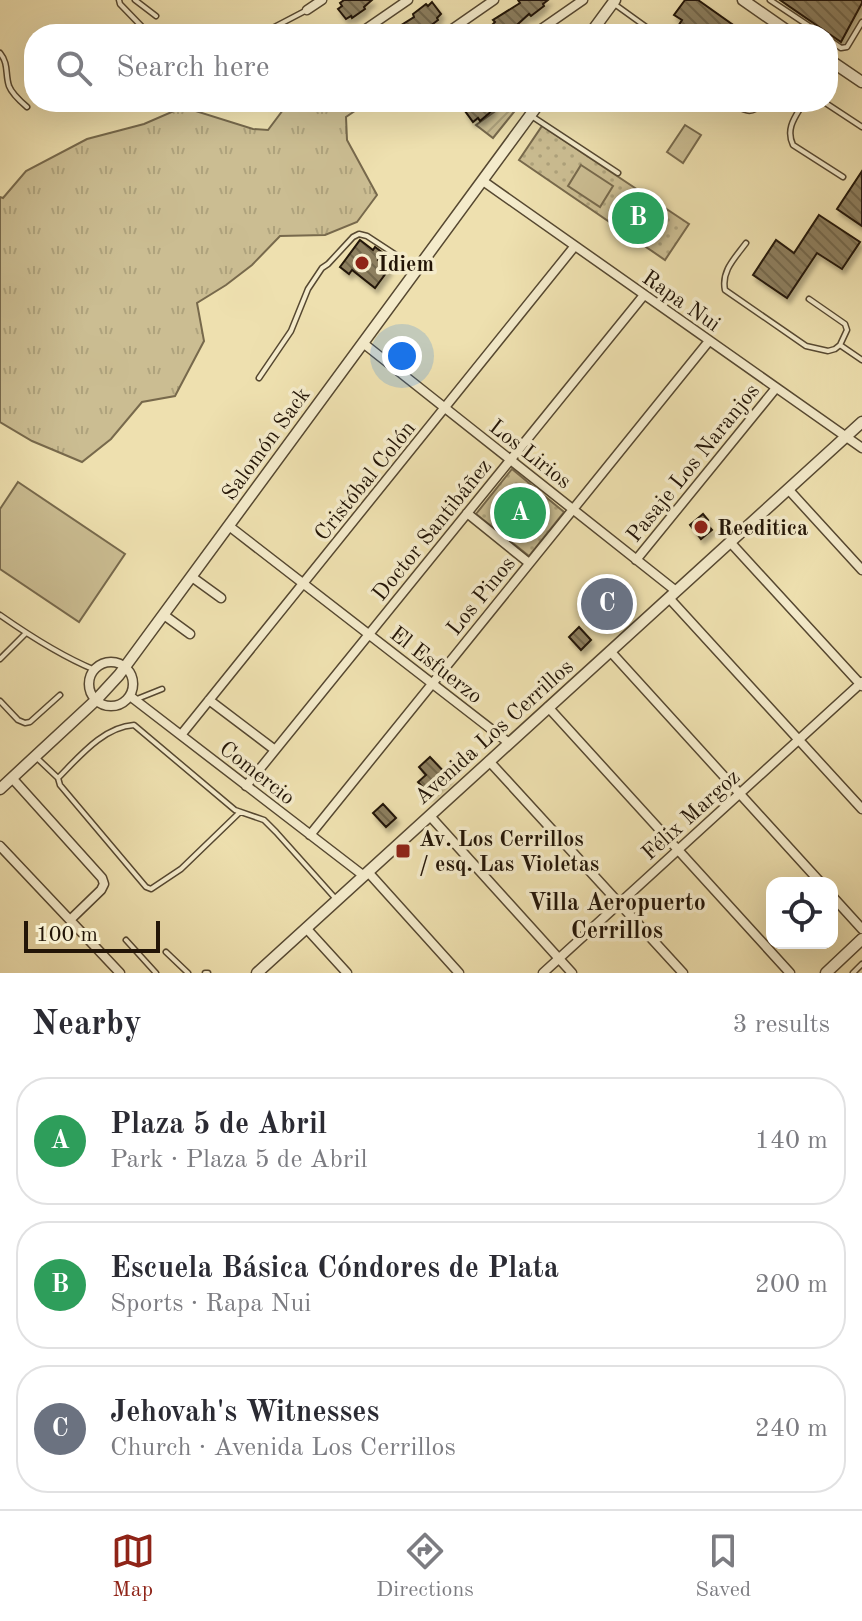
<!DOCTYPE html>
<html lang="en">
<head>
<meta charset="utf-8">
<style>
  body { margin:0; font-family:"Old Standard TT",serif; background:#f7f7f7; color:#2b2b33 }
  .controls { position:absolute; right:24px; bottom:24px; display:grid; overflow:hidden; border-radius:16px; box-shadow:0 8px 32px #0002 }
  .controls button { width:72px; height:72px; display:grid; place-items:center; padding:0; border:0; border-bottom:2px solid #e1e1e2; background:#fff; color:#2b2b33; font:40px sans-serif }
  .scale { position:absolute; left:24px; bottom:20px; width:136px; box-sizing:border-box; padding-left:8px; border:4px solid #231507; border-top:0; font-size:22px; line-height:28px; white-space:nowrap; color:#231507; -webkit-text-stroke:6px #f4ebcb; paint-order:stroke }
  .you { position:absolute; left:402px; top:356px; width:28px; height:28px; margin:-20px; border:6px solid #fff; border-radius:50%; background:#1a73e8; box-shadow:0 0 0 12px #1a73e833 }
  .badge { display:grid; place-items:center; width:52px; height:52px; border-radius:50%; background:#8f2418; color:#fff; font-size:26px; font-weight:700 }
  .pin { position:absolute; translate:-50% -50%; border:4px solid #fff; box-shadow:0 2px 8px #0006 }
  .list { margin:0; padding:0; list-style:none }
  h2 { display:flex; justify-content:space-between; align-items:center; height:104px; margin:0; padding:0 32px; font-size:34px }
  h2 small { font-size:26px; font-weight:400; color:#7c7c81 }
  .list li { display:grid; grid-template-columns:52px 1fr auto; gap:24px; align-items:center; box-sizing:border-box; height:128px; margin:0 16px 16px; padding:0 16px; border:2px solid #e1e1e2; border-radius:32px }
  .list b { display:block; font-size:30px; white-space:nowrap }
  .list p { margin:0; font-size:26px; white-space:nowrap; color:#7c7c81 }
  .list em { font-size:26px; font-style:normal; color:#7c7c81 }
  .icon { flex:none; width:44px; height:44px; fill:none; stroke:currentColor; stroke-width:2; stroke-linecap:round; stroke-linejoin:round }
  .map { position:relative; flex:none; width:862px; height:973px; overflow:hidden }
  .search { position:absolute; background:#fff; box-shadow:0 8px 32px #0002; left:24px; right:24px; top:24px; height:88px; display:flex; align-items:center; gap:20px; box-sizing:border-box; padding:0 28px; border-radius:32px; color:#7c7c81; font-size:30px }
  .sheet { height:536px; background:#fff }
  nav { display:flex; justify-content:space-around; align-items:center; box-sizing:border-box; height:112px; border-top:2px solid #e1e1e2; background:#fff; font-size:22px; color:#7c7c81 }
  nav a { display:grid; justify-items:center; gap:4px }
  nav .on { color:#8f2418 }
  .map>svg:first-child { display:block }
  .grass { fill:url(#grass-tufts); stroke:#77694c; stroke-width:2 }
  .park { fill:url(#park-dots); stroke:#77694c; stroke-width:2 }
  .garden { fill:url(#garden-furrows); stroke:#77694c; stroke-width:2 }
  .pitch { fill:#cbbd92; stroke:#77694c; stroke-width:2 }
  .building { fill:url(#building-back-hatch); stroke:#231507; stroke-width:2; filter:url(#shadow) }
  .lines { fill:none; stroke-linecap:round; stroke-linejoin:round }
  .service-casing { stroke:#564831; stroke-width:7 }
  .minor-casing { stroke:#564831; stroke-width:11 }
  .tertiary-casing { stroke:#564831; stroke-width:13 }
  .service { stroke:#f4ebcb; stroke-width:4 }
  .minor { stroke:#f4ebcb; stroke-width:8 }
  .tertiary { stroke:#f4ebcb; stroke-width:10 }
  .poi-dot { fill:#8f2418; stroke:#f4ebcb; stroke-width:3 }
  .labels { text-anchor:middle; stroke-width:7; stroke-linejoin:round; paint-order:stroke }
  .poi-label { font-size:22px; font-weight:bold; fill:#231507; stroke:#f4ebcb; text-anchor:start }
  .street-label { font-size:22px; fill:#231507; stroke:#f4ebcb }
  .neighbourhood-label { font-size:24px; font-weight:bold; fill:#231507; stroke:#f4ebcb }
</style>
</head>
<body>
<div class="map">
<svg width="862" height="973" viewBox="0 0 862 973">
  <defs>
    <pattern id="grass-tufts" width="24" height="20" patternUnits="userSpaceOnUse" patternTransform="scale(2)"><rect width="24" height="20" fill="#cbbd92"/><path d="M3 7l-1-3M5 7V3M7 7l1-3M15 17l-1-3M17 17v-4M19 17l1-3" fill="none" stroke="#aea27c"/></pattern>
    <pattern id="park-dots" width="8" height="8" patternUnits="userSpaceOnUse" patternTransform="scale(2)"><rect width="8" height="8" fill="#cbbd92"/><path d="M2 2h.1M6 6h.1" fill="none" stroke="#aea27c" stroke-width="1.8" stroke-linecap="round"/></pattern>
    <pattern id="garden-furrows" width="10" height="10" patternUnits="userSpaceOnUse" patternTransform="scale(2)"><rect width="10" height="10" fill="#cbbd92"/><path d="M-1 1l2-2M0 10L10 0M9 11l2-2" fill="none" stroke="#aea27c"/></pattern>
    <pattern id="building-back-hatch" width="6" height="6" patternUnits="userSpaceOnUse" patternTransform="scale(2)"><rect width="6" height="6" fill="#8d7f5e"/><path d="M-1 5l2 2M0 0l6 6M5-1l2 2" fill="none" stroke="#73674c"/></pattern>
    <filter id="shadow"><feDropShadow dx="3" dy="5" stdDeviation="2" flood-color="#0004"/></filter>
  </defs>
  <rect width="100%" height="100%" fill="#eee0af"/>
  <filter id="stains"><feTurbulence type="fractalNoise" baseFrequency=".0025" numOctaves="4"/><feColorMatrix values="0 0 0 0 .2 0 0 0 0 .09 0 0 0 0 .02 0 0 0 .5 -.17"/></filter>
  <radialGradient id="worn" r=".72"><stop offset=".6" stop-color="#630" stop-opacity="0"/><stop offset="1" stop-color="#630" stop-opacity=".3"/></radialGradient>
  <path class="grass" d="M289 102H368L346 117 347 140 377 195 357 222 325 235 280 236 252 265 226 285 197 303 204 341 175 396 142 402 111 439 82 462 32 441 0 422V197L3 198 26 171 87 139 144 124 183 107 253 129 268 130Z"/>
  <path class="park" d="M542 126 689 224 665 260 519 160Z
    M512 469 564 512 529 556 476 514Z"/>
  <path class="garden" d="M508 102H522L493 138 476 125Z"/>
  <path class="pitch" d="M685 125 701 135 683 163 667 152Z
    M581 165 613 186 600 207 568 186Z
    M629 197 661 219 648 239 615 218Z
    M18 482 125 554 79 622 0 569V509Z"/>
  <path class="building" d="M344 0H372L364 7 365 9 352 18 351 16 346 19 338 9 342 6 340 3Z
    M518 0H548L543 4 544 6 531 16 529 14 507 34H497L491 26 495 22 493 20 520 3Z
    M685 0H698L746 34H704L698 30 695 34H673L682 20 674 15Z
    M780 0H862V3L841 42Z
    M432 2 441 14 437 18 438 20 425 30 423 27 414 34H387L414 17 413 14 426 4 428 6Z
    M471 102H500L491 108 493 110 480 121 478 118 473 122 465 111 469 107 467 105Z
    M862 171V226L837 209Z
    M819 215 860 242 842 269 817 253 787 298 753 275 776 240 794 253Z
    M360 240 373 250 375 247 383 253 378 260 389 269 375 288 352 270 349 274 340 267Z
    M703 514 708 520 705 522 712 530 701 539 690 525Z
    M601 587 623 611 612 621 591 596Z
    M579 627 591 640 581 650 569 637Z
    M430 757 449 777 430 795 418 782 426 775 419 767Z
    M383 804 396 818 386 827 373 813Z"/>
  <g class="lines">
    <defs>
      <path id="service" d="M119 0 120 4 149 34
        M135 0 156 16
        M770 0 821 34
        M613 3 656 34
        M261 34 305 11
        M828 39 841 48 847 47 862 22
        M0 53C9 64 5 74 9 86 12 94 20 101 27 107
        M727 102C742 108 751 118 762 102
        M804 102C796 116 785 128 793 145L843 177
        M824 102 862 127
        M533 117 618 173
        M746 243C735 258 721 271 725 290L806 346 828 351 835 349 840 345 862 360
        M809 299 845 324 847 330 840 345
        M259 378 291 331 308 289 322 268 328 264 353 237 359 234 367 236 416 268
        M0 615C30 636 61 656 95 670
        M0 659 26 633
        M137 699 162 689
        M0 701 18 720 25 723 30 722 60 695
        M38 759 58 778C79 757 103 727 134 725L235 810 264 820 276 832 335 898
        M58 778 60 785 146 887 151 889 181 869 240 812
        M126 940 156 973
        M166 952 188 973
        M205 973H208
        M853 973 862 964"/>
      <path id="minor" d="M307 10 322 0
        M360 33 408 0
        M445 34 494 0
        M534 34 583 0
        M483 181 862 448
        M363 343 676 591
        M788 489 862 570
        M467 513 529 563
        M229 526 509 743
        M730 542 862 686
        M636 560 776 388
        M192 577 221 598
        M669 598 862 809
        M164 615 190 634
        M610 651 821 883
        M89 684a22 22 0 1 1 44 0a22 22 0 1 1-44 0Z
        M130 696 364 876
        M209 700 275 750
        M548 707 790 973
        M181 735 574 247
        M489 761 683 973
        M12 778 102 878 104 884 101 890 70 920
        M246 786 644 295
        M430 816 572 973
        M310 835 709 341
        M0 846 120 973
        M368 872 459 973
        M832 896 862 929
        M306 928 347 973
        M543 973 862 682"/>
      <path id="tertiary" d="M743 0 792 34
        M590 34 615 0
        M828 59 862 82
        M0 789 96 700 119 675 540 102
        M257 973 862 422
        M826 973 862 939"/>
    </defs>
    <use href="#service" class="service-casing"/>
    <use href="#minor" class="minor-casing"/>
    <use href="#tertiary" class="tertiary-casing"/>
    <use href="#service" class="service"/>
    <use href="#minor" class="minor"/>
    <use href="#tertiary" class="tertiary"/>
  </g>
  <g class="poi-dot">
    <circle cx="362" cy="263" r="8"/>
    <circle cx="701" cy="527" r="8"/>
    <rect x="395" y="843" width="16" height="16" rx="4"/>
  </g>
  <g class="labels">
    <g class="poi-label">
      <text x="378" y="271">Idiem</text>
      <text x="717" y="535">Reeditica</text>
      <text x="419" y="846">Av. Los Cerrillos<tspan x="419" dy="25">/ esq. Las Violetas</tspan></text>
    </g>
    <g class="street-label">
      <text transform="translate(682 300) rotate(35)" y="8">Rapa Nui</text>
      <text transform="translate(265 443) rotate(-54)" y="8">Salomón Sack</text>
      <text transform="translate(531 453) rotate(38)" y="8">Los Lirios</text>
      <text transform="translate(692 462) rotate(-51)" y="8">Pasaje Los Naranjos</text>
      <text transform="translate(364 480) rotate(-51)" y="8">Cristóbal Colón</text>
      <text transform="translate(431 529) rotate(-51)" y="8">Doctor Santibáñez</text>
      <text transform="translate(480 595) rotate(-51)" y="8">Los Pinos</text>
      <text transform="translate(437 664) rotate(38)" y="8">El Esfuerzo</text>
      <text transform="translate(493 731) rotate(-42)" y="8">Avenida Los Cerrillos</text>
      <text transform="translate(258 772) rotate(38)" y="8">Comercio</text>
      <text transform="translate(690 814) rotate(-42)" y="8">Félix Margoz</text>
    </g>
    <g class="neighbourhood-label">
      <text x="617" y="910">Villa Aeropuerto<tspan x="617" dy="28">Cerrillos</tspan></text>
    </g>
  </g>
  <rect width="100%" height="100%" filter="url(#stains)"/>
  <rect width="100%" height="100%" fill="url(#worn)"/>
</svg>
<div class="controls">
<button><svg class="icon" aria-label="locate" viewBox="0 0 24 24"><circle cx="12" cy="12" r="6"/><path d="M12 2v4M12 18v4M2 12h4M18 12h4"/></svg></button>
</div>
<div class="scale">100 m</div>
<div class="you"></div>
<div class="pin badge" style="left:520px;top:513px;background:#2e9e5b">A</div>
<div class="pin badge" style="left:638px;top:218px;background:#2e9e5b">B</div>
<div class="pin badge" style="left:607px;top:604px;background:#6b7280">C</div>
<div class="search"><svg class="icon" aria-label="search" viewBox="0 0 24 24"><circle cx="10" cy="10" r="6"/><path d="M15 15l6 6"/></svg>Search here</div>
</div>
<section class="sheet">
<h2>Nearby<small>3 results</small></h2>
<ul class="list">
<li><span class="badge" style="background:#2e9e5b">A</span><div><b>Plaza 5 de Abril</b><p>Park · Plaza 5 de Abril</p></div><em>140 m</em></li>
<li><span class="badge" style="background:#2e9e5b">B</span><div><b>Escuela Básica Cóndores de Plata</b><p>Sports · Rapa Nui</p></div><em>200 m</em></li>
<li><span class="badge" style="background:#6b7280">C</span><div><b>Jehovah's Witnesses</b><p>Church · Avenida Los Cerrillos</p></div><em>240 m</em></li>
</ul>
</section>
<nav>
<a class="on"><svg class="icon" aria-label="map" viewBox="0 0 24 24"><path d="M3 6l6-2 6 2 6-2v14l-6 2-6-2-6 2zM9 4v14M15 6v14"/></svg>Map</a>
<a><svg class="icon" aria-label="directions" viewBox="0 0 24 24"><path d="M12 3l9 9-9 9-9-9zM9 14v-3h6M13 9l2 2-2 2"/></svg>Directions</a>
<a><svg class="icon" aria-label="saved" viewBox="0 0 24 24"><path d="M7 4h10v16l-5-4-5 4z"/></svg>Saved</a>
</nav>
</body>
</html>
